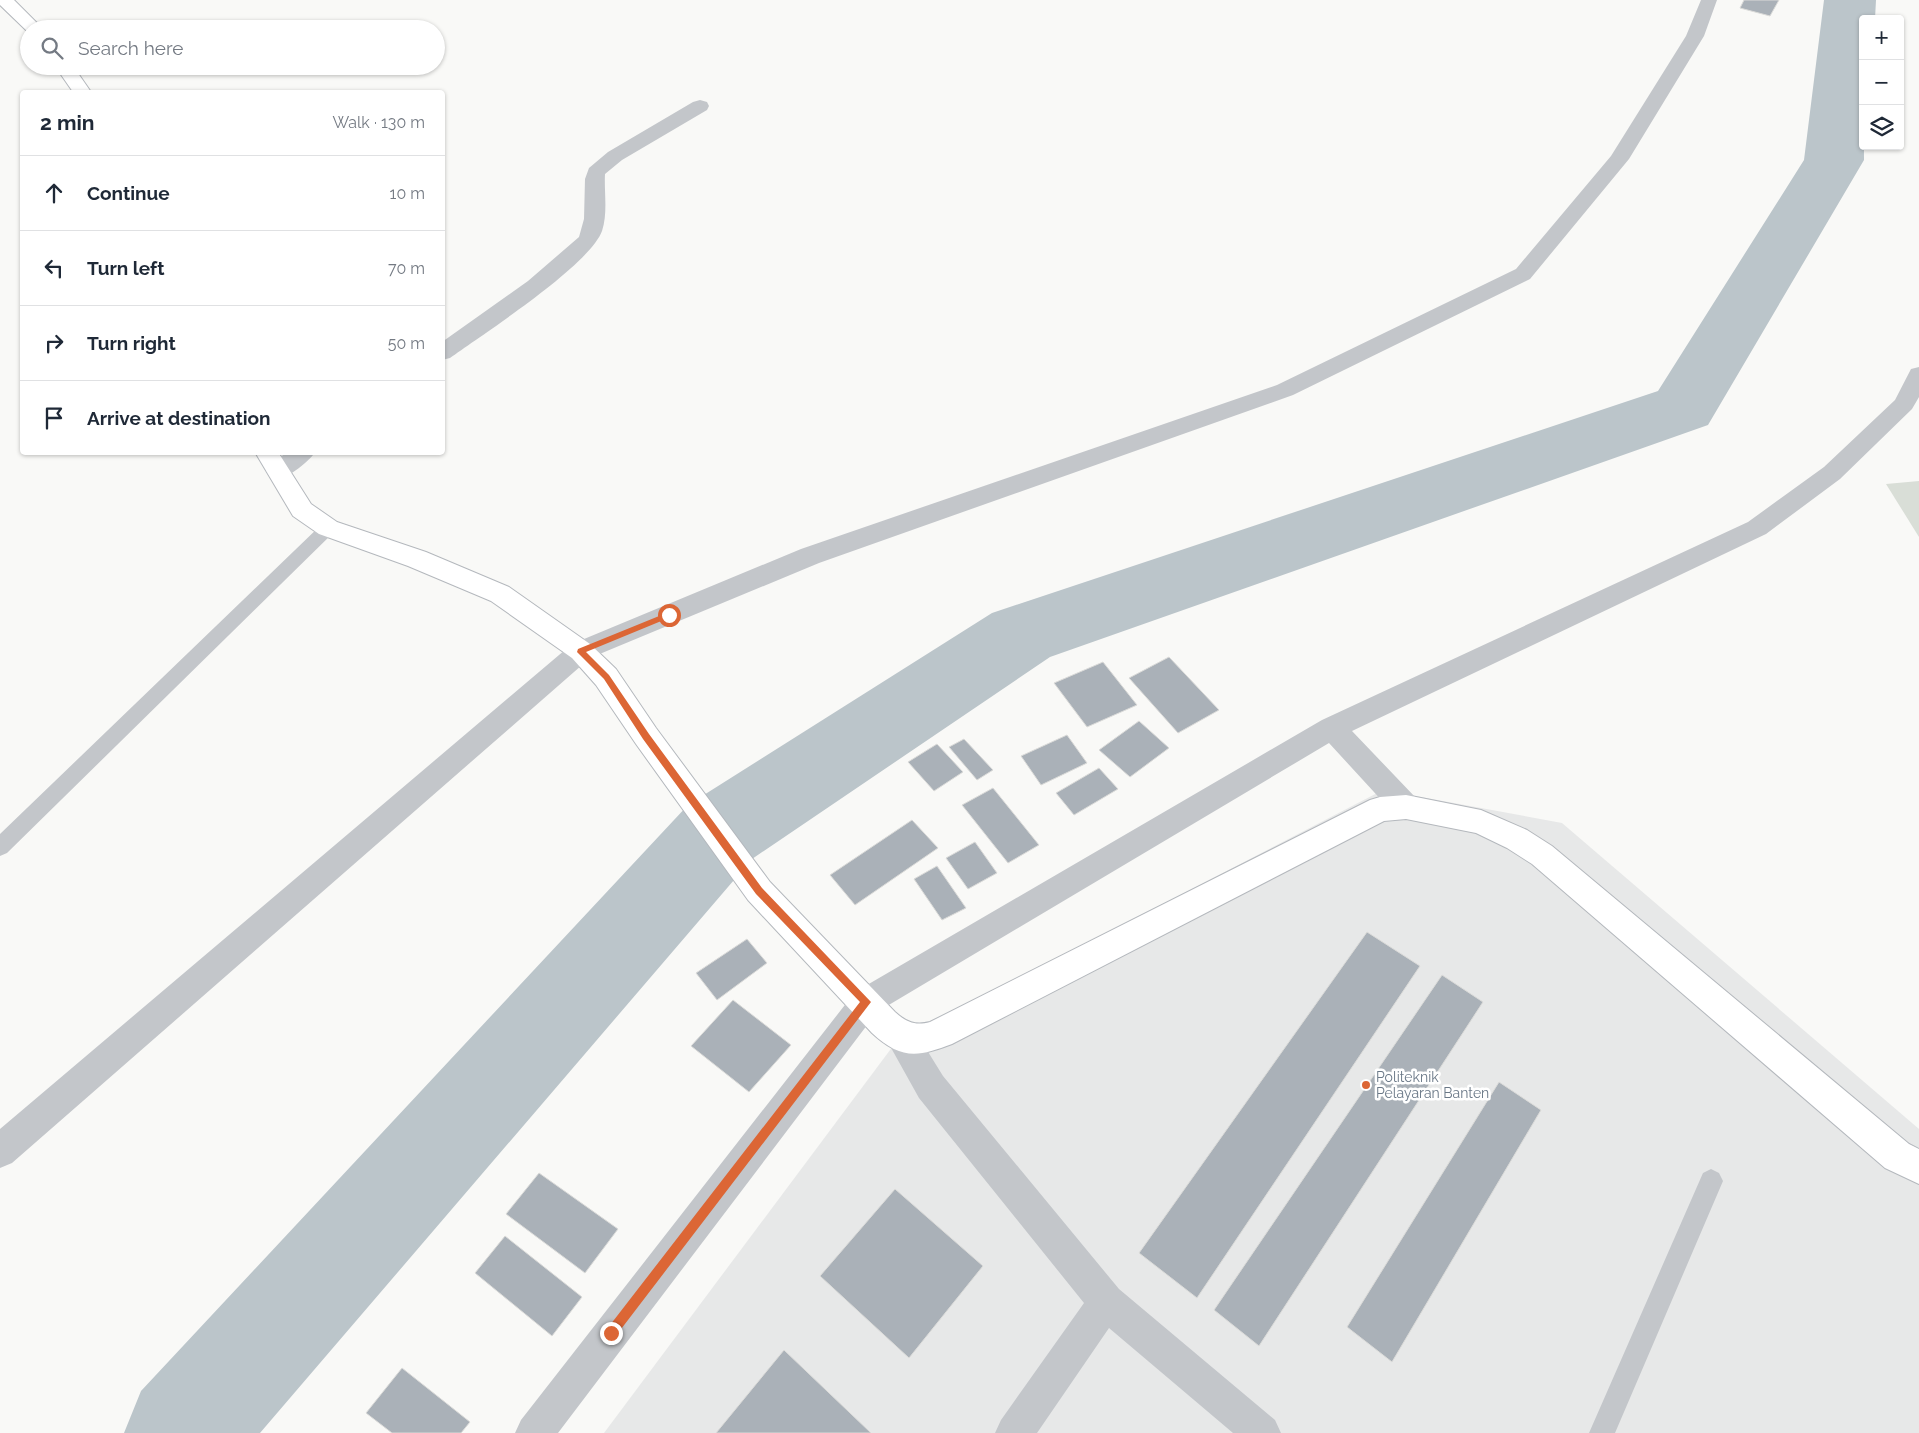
<!DOCTYPE html>
<html lang="en">
<head>
<meta charset="utf-8">
<style>
  body { margin:0; font-family:Raleway,sans-serif; background:#f2f2f3; color:#1f2937 }
  .controls { position:absolute; right:15px; top:15px; display:grid; overflow:hidden; border-radius:5px; box-shadow:0 1px 4px #0004 }
  .controls button { width:45px; height:45px; display:grid; place-items:center; padding:0; border:0; border-bottom:1px solid #e0e1e3; background:#fff; color:#1f2937; font:25px sans-serif }
  .stop { position:absolute; width:15px; height:15px; margin:-11px; border:4px solid #dc6635; border-radius:50%; background:#fff }
  .stop.end { background:#dc6635; border-color:#fff; box-shadow:0 1px 5px #0008 }
  .list { margin:0; padding:0; list-style:none }
  h2 { display:flex; justify-content:space-between; align-items:center; height:65px; margin:0; padding:0 20px; font-size:21px }
  h2 small { font-size:16px; font-weight:400; color:#747a83 }
  .list li { display:grid; grid-template-columns:32px 1fr auto; gap:15px; align-items:center; box-sizing:border-box; height:75px; padding:0 20px; border-top:1px solid #e0e1e3 }
  .list b { display:block; font-size:19px; white-space:nowrap }
  .list em { font-size:16px; font-style:normal; color:#747a83 }
  .icon { flex:none; width:28px; height:28px; fill:none; stroke:currentColor; stroke-width:2; stroke-linecap:round; stroke-linejoin:round }
  .map { position:relative; flex:none; width:1919px; height:1433px; overflow:hidden }
  .search { position:absolute; background:#fff; box-shadow:0 1px 4px #0004; left:20px; top:20px; width:425px; height:55px; display:flex; align-items:center; gap:12px; box-sizing:border-box; padding:0 18px; border-radius:28px; color:#747a83; font-size:19px }
  .panel { position:absolute; background:#fff; box-shadow:0 1px 4px #0004; left:20px; top:90px; width:425px; height:365px; border-radius:5px }
  .map>svg:first-child { display:block }
  .built { fill:#e7e8e8 }
  .green { fill:#d9ded7 }
  .lines { fill:none; stroke-linecap:round; stroke-linejoin:round }
  .river { fill:#bbc5ca; fill-rule:evenodd }
  .building { fill:#aab1b8; stroke:#dbdbd9 }
  .primary-casing { stroke:#b4b8bd; stroke-width:2 }
  .lane { fill:#c3c6ca; fill-rule:evenodd }
  .street { fill:#c3c6ca; fill-rule:evenodd }
  .primary { fill:#fff; fill-rule:evenodd }
  .route { fill:#dc6635 }
  .poi-dot { fill:#dc6635; stroke:#fff; stroke-width:2 }
  .labels { text-anchor:middle; stroke-width:5; stroke-linejoin:round; paint-order:stroke }
  .poi-label { font-size:14px; fill:#6a7887; stroke:#fff; text-anchor:start }
</style>
</head>
<body>
<div class="map">
<svg width="1919" height="1433" viewBox="0 0 1919 1433">
  <rect width="100%" height="100%" fill="#f9f9f7"/>
  <path class="built" d="M1383 790 1562 823 1919 1129V1433H604L896 1042Z"/>
  <path class="green" d="M1919 481V537L1886 484Z"/>
  <g class="lines">
    <path class="river" d="M1824 0H1876L1875 19H1863L1864 160 1708 425 1050 657 752 859 260 1433H124L141 1391 688 805 992 613 1658 391 1804 160Z"/>
  </g>
  <path class="building" d="M1744 0H1779L1770 16 1740 8Z
    M1169 657 1219 710 1178 733 1129 678Z
    M1103 662 1137 705 1087 727 1054 683Z
    M1139 721 1169 748 1130 777 1099 750Z
    M1067 735 1087 763 1041 785 1021 756Z
    M964 739 993 770 977 780 949 747Z
    M937 744 963 772 934 791 908 762Z
    M1099 768 1118 789 1074 815 1056 793Z
    M993 788 1039 845 1008 863 962 805Z
    M912 820 938 848 855 905 830 875Z
    M975 842 997 873 968 889 946 858Z
    M937 866 966 908 942 920 914 879Z
    M1367 932 1420 966 1197 1298 1139 1253Z
    M747 939 767 963 717 1000 696 973Z
    M1442 975 1483 1002 1259 1346 1214 1310Z
    M733 1000 791 1045 749 1092 691 1046Z
    M1499 1082 1541 1110 1392 1362 1347 1327Z
    M539 1173 618 1229 585 1273 506 1214Z
    M895 1189 983 1266 909 1358 820 1276Z
    M505 1236 582 1297 552 1336 475 1273Z
    M784 1350 871 1433H716Z
    M402 1368 470 1422 461 1433H392L366 1413Z"/>
  <g class="lines">
    <defs>
      <path id="primary" d="M0 0H14L43 29H29V33L0 5Z
        M55 66H73L91 92H73Z
        M255 452H278L311 504 337 522 426 552 509 587 590 644 616 669 656 728 770 882 895 1012C906 1022 915 1026 930 1022L1370 800 1380 797 1406 795 1481 810 1527 830 1552 846 1909 1144 1919 1149V1184L1885 1168 1532 864 1507 848 1476 833 1406 819 1384 821 952 1044C918 1057 901 1060 872 1033L748 900 636 744 596 685 572 658 491 601 408 566 319 534 293 516Z"/>
    </defs>
    <use href="#primary" class="primary-casing"/>
    <path class="lane" d="M328 522 334 524 336 528 334 532 7 853 0 856V834L322 524Z
      M1711 1169 1719 1173 1723 1181 1615 1433H1589L1703 1173Z"/>
    <path class="street" d="M1701 0H1717L1704 36 1629 159 1530 279 1293 395 819 563 590 658 12 1163 0 1168V1129L572 644 801 549 1277 385 1516 269 1611 156 1686 36Z
      M700 100 707 102 709 106 707 110 622 160 605 174C604 192 608 213 602 231 589 266 483 334 450 358L442 360V342L528 281 579 237 584 219 585 179 589 168 608 152 693 102Z
      M1919 367V397L1912 409 1840 479 1766 534 1352 731 1416 798 1420 807 1416 816 1406 819 1396 816 1329 743 877 1012 558 1433H515L521 1420 855 992 1322 720 1748 522 1824 467 1895 400 1911 369Z
      M287 452H315C311 460 287 479 278 479 275 479 272 478 270 477L266 471 270 465Z
      M901 1022 912 1026 943 1076 1119 1289 1275 1420 1281 1433H1233L1109 1328 1037 1433H995L1001 1420 1084 1303 919 1098 885 1037 890 1026Z"/>
    <use href="#primary" class="primary"/>
  </g>
  <path class="route" d="M669 612 671 613V617L586 652 609 675 649 734 762 888 871 1002 615 1337 611 1339 607 1337 606 1333 607 1329 860 1002 756 894 643 739 604 679 577 652 578 649Z"/>
  <circle class="poi-dot" cx="1366" cy="1085" r="5"/>
  <g class="labels">
    <g class="poi-label">
      <text x="1376" y="1082">Politeknik<tspan x="1376" dy="16">Pelayaran Banten</tspan></text>
    </g>
  </g>
</svg>
<div class="controls">
<button>+</button>
<button>−</button>
<button><svg class="icon" aria-label="layers" viewBox="0 0 24 24"><path d="M12 4l9 5-9 5-9-5zM3 14l9 5 9-5"/></svg></button>
</div>
<div class="stop" style="left:669px;top:615px"></div>
<div class="stop end" style="left:611px;top:1333px"></div>
<div class="search"><svg class="icon" aria-label="search" viewBox="0 0 24 24"><circle cx="10" cy="10" r="6"/><path d="M15 15l6 6"/></svg>Search here</div>
<section class="panel">
<h2>2 min<small>Walk · 130 m</small></h2>
<ul class="list">
<li><svg class="icon" aria-label="ahead" viewBox="0 0 24 24"><path d="M12 20V5M6 11l6-6 6 6"/></svg><div><b>Continue</b></div><em>10 m</em></li>
<li><svg class="icon" aria-label="left" viewBox="0 0 24 24"><path d="M17 20v-9H6M10 6l-5 5 5 5"/></svg><div><b>Turn left</b></div><em>70 m</em></li>
<li><svg class="icon" aria-label="right" viewBox="0 0 24 24"><path d="M7 20v-9h11M14 6l5 5-5 5"/></svg><div><b>Turn right</b></div><em>50 m</em></li>
<li><svg class="icon" aria-label="arrive" viewBox="0 0 24 24"><path d="M6 21V4h12l-3 4 3 4H6"/></svg><div><b>Arrive at destination</b></div></li>
</ul>
</section>
</div>
</body>
</html>
